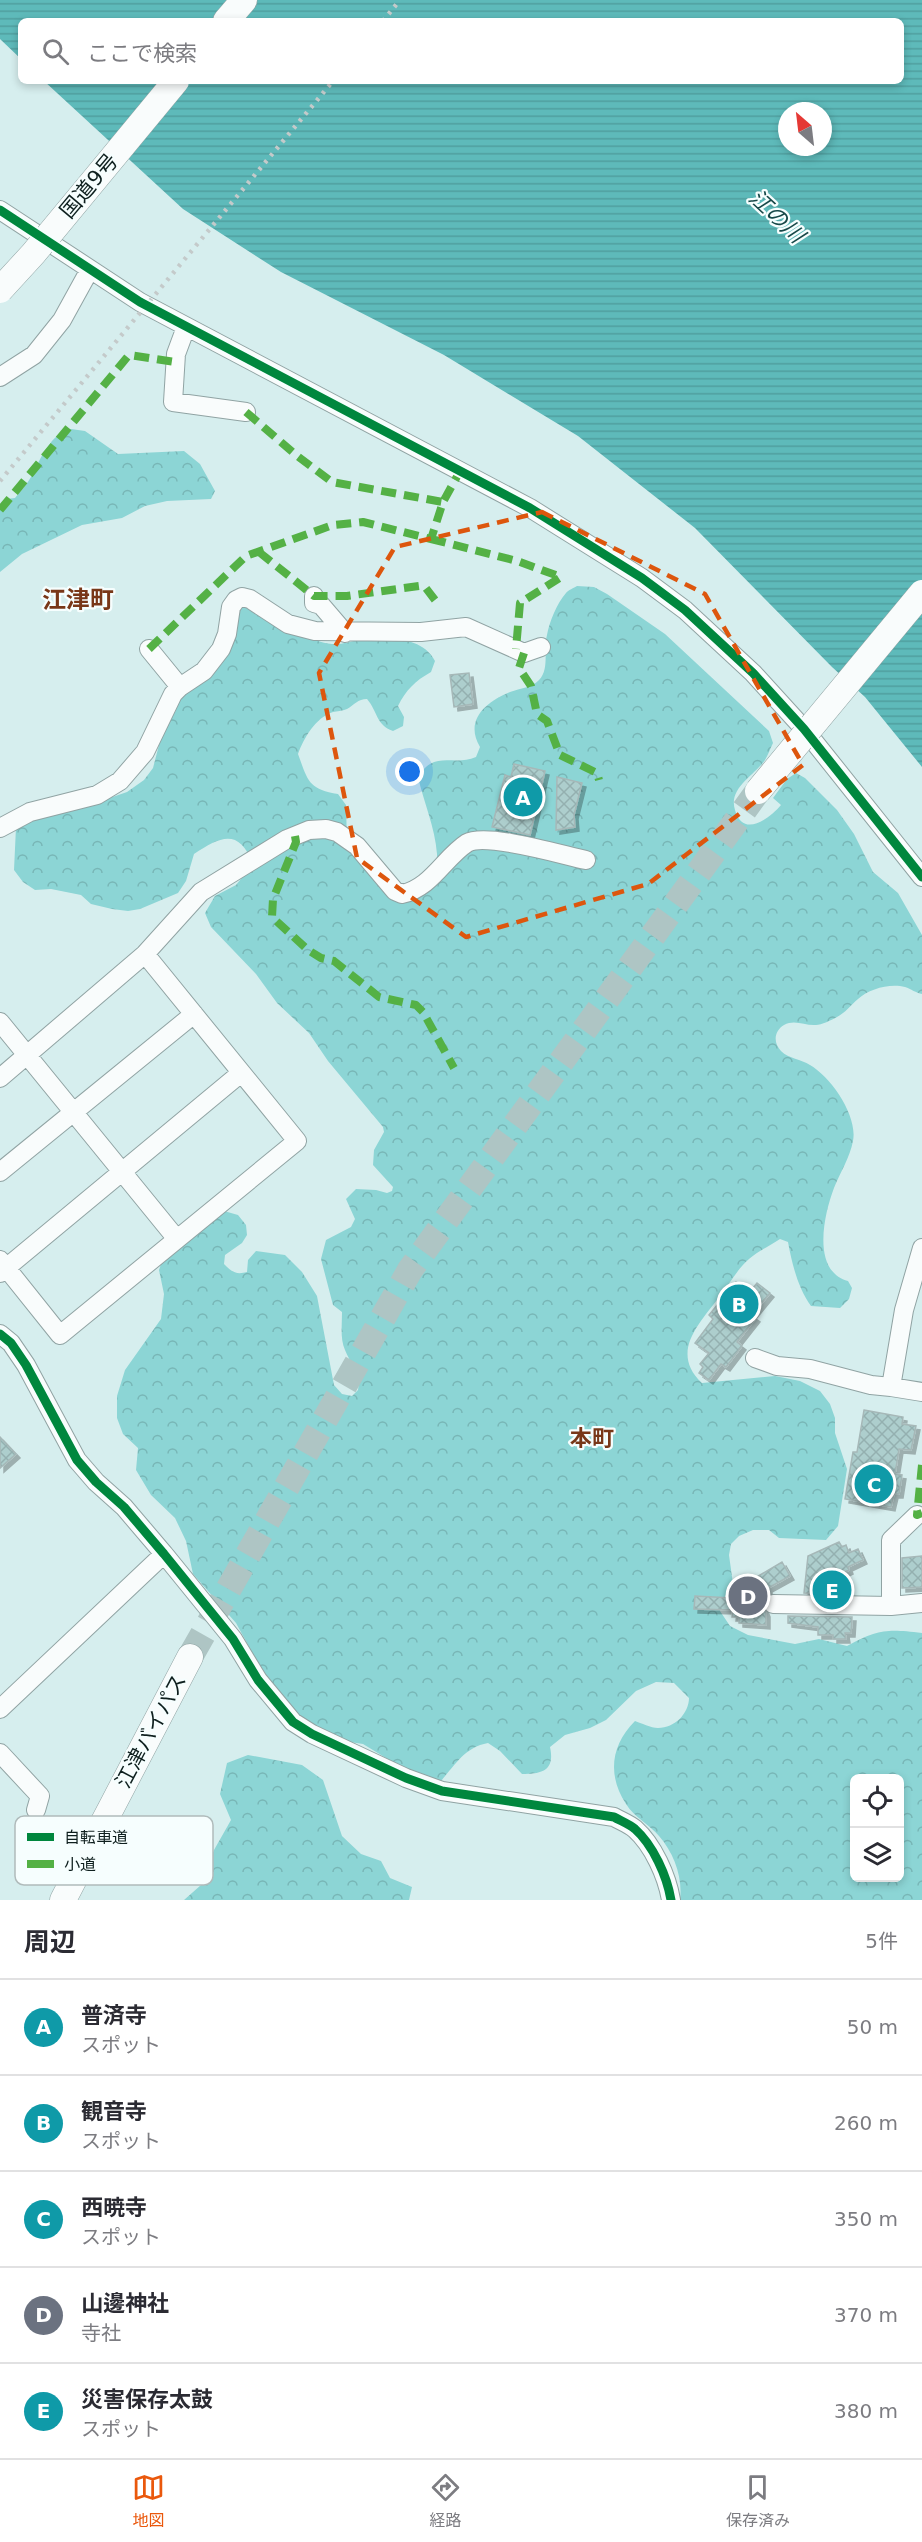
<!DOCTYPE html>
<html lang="ja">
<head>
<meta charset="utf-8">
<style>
  body { margin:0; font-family:"DejaVu Sans","Noto Sans JP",sans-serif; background:#f7f7f7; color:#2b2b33 }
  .controls { position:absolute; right:18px; bottom:18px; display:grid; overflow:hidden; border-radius:9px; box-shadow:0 3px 9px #0003 }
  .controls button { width:54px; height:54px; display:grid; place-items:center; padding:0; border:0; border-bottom:2px solid #e1e1e2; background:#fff; color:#2b2b33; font:30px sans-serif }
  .compass { position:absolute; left:778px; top:102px; width:54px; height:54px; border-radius:50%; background:#fff; box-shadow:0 3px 9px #0003; rotate:332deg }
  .you { position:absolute; left:410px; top:772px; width:21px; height:21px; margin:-15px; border:4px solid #fff; border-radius:50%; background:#1a73e8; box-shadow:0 0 0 9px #1a73e833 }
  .badge { display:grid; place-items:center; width:39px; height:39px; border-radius:50%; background:#ea580c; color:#fff; font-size:20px; font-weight:700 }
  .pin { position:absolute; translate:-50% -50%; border:3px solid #fff; box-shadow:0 2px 6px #0006 }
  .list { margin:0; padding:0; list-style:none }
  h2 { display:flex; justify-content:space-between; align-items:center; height:78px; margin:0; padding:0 24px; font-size:26px }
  h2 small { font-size:20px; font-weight:400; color:#7c7c81 }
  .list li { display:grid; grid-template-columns:39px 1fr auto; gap:18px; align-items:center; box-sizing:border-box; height:96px; padding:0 24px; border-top:2px solid #e1e1e2 }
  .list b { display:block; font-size:22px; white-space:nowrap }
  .list p { margin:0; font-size:20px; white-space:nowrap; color:#7c7c81 }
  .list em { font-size:20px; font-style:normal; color:#7c7c81 }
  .icon { flex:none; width:33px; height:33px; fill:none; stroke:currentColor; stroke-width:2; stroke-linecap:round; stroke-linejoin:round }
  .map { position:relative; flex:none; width:922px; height:1900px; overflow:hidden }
  .search { position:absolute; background:#fff; box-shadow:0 3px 9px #0003; left:18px; right:18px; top:18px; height:66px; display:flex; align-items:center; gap:15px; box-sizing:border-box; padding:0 21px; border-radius:9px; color:#7c7c81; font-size:22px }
  .sheet { height:558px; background:#fff }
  nav { display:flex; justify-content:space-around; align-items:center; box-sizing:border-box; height:84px; border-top:2px solid #e1e1e2; background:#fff; font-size:16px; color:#7c7c81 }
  nav a { display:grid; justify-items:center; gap:3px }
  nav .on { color:#ea580c }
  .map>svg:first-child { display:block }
  .forest { fill:url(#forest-crowns); fill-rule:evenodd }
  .water { fill:url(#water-rules); fill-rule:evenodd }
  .building { fill:url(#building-cross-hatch); stroke:#a6b8b8; stroke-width:1.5; filter:url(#shadow) }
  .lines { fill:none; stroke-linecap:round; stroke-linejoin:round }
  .highway-tunnel { stroke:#aec5c4; stroke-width:26; stroke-dasharray:26 13; stroke-linecap:butt }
  .minor-casing { stroke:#90a3a3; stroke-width:20 }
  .highway-casing { stroke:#90a3a3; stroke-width:27 }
  .minor { stroke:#f9fcfc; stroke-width:18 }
  .highway { stroke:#f9fcfc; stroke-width:26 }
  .rail { stroke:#c4caca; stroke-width:4.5; stroke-dasharray:3 6; stroke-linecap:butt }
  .highway-bridge-casing { stroke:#90a3a3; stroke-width:27; stroke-linecap:butt }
  .highway-bridge { stroke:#f9fcfc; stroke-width:26 }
  .quiet { stroke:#54b145; stroke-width:8; stroke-dasharray:15 8; stroke-linecap:butt }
  .cycleway-casing { stroke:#f6fefe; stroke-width:13 }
  .cycleway { stroke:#00873e; stroke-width:9 }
  .marked { fill:none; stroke:#dd560d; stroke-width:4.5; stroke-dasharray:12 8; stroke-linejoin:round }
  .labels { text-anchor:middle; stroke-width:4.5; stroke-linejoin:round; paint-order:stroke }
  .street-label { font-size:21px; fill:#0e1f1e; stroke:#f6fefe }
  .water-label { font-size:22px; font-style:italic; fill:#174949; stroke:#f6fefe }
  .neighbourhood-label { font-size:22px; font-weight:bold; fill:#783718; stroke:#f6fefe }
  .quarter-label { font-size:24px; font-weight:bold; fill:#783718; stroke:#f6fefe }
  .key { fill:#f6fefe; stroke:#b0bbbb; stroke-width:1.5 }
  .key-label { font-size:16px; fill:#0e1f1e }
</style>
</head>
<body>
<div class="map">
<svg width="922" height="1900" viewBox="0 0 922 1900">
  <defs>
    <pattern id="forest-crowns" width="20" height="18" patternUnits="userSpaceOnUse" patternTransform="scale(1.5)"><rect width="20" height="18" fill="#8cd5d5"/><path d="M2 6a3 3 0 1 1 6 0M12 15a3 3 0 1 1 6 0" fill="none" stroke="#78b6b6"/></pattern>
    <pattern id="water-rules" width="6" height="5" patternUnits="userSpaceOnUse" patternTransform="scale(1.5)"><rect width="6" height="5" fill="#5ebaba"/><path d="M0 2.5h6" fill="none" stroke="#509f9f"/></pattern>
    <pattern id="building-cross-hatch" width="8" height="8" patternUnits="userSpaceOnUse" patternTransform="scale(1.5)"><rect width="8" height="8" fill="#adcecd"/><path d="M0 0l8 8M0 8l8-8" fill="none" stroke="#94b0b0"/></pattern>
    <filter id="shadow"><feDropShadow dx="4" dy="4" stdDeviation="0" flood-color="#0004"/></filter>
  </defs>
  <rect width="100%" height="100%" fill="#d6eeee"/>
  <path class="forest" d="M71 429 85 431 118 454 184 451 200 464 215 491 211 499 167 501 145 506 122 518 82 525 22 554 0 572V507L6 499 15 498C21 491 28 483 32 475 41 458 51 433 71 429Z
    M577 586 594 587 607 594 665 634 769 731 773 743C770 749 768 755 765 760 754 776 728 788 735 810 743 839 770 818 781 805L773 798 787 779 796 773 805 778 837 810 854 834 873 872 898 893 922 935V994C916 993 911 989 905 987 890 983 869 989 858 999 851 1005 845 1013 837 1017 832 1020 821 1025 816 1025 805 1026 795 1019 784 1025 774 1031 773 1043 781 1051 789 1059 801 1059 810 1065 831 1077 858 1116 853 1141 850 1157 840 1173 834 1188 824 1214 811 1271 848 1281L852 1288 849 1299 840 1308 811 1306C798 1288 792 1264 788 1242L780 1239C770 1246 758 1251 749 1259 737 1269 730 1284 720 1296 700 1323 669 1352 702 1383L775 1376 800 1381 820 1391 830 1404 835 1418V1433L847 1469 838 1526 826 1540 779 1538 769 1530H753L739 1536 731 1544 729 1555 733 1584 724 1598 720 1611 730 1626 748 1635 795 1644 819 1639 847 1646C879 1629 887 1629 922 1633V1900H680C683 1878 674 1853 659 1836 650 1825 634 1817 626 1804 607 1775 611 1745 635 1721 641 1723 651 1728 658 1728 675 1728 689 1713 689 1698L674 1683 656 1682 636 1691 606 1720 590 1728 565 1735 550 1747C555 1770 543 1774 522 1774L500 1751 488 1743C465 1747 455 1765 441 1781L427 1780 414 1775 363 1744 350 1742 298 1718 270 1685 236 1623 193 1574 186 1541 175 1518 151 1495 136 1470 138 1448 123 1434 117 1418V1396L125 1370 161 1319 164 1294 159 1270 164 1255 224 1211 238 1215 246 1225 247 1235 242 1243 225 1255 224 1264C232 1272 236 1275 247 1272L248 1260 256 1251 285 1255 302 1272 317 1296 334 1385 342 1394 352 1396 358 1390C361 1374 351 1365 345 1350 340 1339 342 1325 342 1312L333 1305 321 1259 326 1240 351 1227 355 1219 346 1199 356 1189 376 1190 387 1193 392 1191 393 1187 373 1165 374 1150 384 1132 383 1127 328 1061 309 1033 277 1003 256 974 211 927 205 913 215 896 236 885 253 864C239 828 221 836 194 854L186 881 178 893 140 909 128 911 112 909 91 904 81 895 51 889 35 890 23 882 14 870 16 827 36 818 69 812 127 792 144 780 153 768 165 722 175 712 185 688 192 683 241 600C263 612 309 643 332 644 341 645 351 641 360 640 385 638 422 635 435 661L431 672C415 681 406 690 398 706L404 717 403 726 393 731C376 725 378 712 367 699 358 699 354 705 347 709 342 711 337 711 333 712 315 718 304 738 298 754 308 781 308 789 338 794L346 805 347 842 391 898 399 903 420 897C425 889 438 863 437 854 435 827 424 803 418 777 435 749 453 767 476 757L480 747C464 720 486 702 510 692 521 688 531 688 539 680 550 669 543 649 547 635 549 623 557 603 566 593 568 590 574 588 577 586ZM854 1778H900V1878H854Z
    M248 1755 302 1765 323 1780 342 1836 361 1854 381 1861 390 1878 412 1887 409 1900H184L201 1885 214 1850 231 1820 220 1794 227 1763Z"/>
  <path class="water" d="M0 0H922V767L865 697 832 667 695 528 578 436 444 355 281 272 183 209 44 81H901V21H21V59L0 39ZM787 111H823V147H787Z"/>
  <path class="building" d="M469 673 473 704 454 707 450 675Z
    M514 764 545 771 530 835 492 827 505 775 511 777Z
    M557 777 582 783 574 815 575 827 556 830Z
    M736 1282 749 1293 757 1283 770 1293 752 1315 756 1318 737 1342 742 1346 726 1367 721 1364 709 1380 699 1373 703 1367 700 1364 709 1353 695 1343 713 1319 709 1315Z
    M864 1410 903 1417 902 1424 916 1426 911 1450 899 1449 895 1474 902 1475 899 1494H894L891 1507 845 1499 853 1452H857Z
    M0 1437 16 1454 0 1468Z
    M839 1542 842 1547 846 1545 849 1553 858 1549 863 1560 848 1567 849 1570 841 1574 843 1577 828 1583 827 1594 804 1593 808 1556Z
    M922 1556V1587L902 1588V1558Z
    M782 1562 790 1576 768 1588V1594L762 1603 766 1613V1625L739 1623V1617H732L733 1610 694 1609 695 1596 733 1598V1593H740V1587Z
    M788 1616 852 1617 851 1633H845L846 1639H833V1635H818V1627L788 1623Z"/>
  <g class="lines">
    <path class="highway-tunnel" d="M190 1657 410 1270 758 791"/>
    <defs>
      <path id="minor" d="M0 210 140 302 530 508 642 578 685 610 753 673 804 729 922 877
        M186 327 176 354 173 402 246 412
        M0 377 34 355 62 320 89 271
        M314 596V603L321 605 345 633
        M149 649 180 687
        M0 828 30 812 97 795 120 781 145 752 173 694 180 687 204 671 221 649 227 634 231 607 236 600 242 597 250 599 288 624 315 631 421 632 466 627 524 653 541 647
        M0 1022 176 1238
        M0 1078 145 954 201 892 287 839 309 830 326 829 337 832 357 846 395 891 402 894C431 888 444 858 467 843 486 832 562 855 586 860
        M0 1172 194 1014
        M922 1248 904 1310 891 1387 922 1392
        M0 1260 60 1335 297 1141 145 954
        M0 1273 241 1073
        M0 1334 11 1343 26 1365 77 1460 96 1482 124 1507 164 1554 233 1639 258 1680 293 1722 312 1734 406 1778 442 1791 614 1817C621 1821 629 1824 635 1829 653 1845 667 1876 671 1900
        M755 1358 777 1366 810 1369 871 1385 891 1387
        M917 1515 891 1540V1606L922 1603
        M773 1604 891 1606
        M0 1709 164 1554
        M0 1753 40 1796 36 1810"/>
      <path id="highway" d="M226 21 244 0
        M63 1900 190 1657"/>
    </defs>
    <use href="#minor" class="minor-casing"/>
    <use href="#highway" class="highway-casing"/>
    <use href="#minor" class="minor"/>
    <use href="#highway" class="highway"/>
    <path class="rail" d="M383 21 400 0
      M0 481 333 81"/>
    <defs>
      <path id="highway-bridge" d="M0 290 33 254 176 81
        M758 791 922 593"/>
    </defs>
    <use href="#highway-bridge" class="highway-bridge-casing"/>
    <use href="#highway-bridge" class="highway-bridge"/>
    <path class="quiet" d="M246 412 296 455 332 482 443 502
      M0 510 129 355 175 362
      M431 539 517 561 561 577 520 603 516 649
      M259 552 314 596H347L419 586 425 587 435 600
      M149 649 246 556 333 525 363 522 431 539 443 502 460 471
      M524 653 519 668 531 686 537 714 547 721 560 755 597 773 599 780
      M295 836 296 842 273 899 272 917 308 950 321 958 334 961 379 997 416 1005 423 1012 454 1068
      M922 1465 917 1515 922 1513"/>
    <defs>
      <path id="cycleway" d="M0 210 140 302 530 508 642 578 685 610 753 673 804 729 922 877
        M0 1334 11 1343 26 1365 77 1460 96 1482 124 1507 164 1554 233 1639 258 1680 293 1722 312 1734 406 1778 442 1791 614 1817C621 1821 629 1824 635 1829 653 1845 667 1876 671 1900"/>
    </defs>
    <use href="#cycleway" class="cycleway-casing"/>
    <use href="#cycleway" class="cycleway"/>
  </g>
  <path class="marked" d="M542 512 705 594 803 765 648 884 466 937 357 858 319 673 395 547Z"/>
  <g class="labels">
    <g class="street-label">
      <text transform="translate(89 186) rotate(-50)" y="7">国道9号</text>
      <text transform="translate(151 1731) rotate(-62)" y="7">江津バイパス</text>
    </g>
    <g class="water-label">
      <text transform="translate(777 216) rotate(43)" y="8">江の川</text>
    </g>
    <g class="neighbourhood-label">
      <text x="592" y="1446">本町</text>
    </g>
    <g class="quarter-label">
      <text x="78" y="608">江津町</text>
    </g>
  </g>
  <rect x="15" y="1816" width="198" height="69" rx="9" class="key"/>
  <rect x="27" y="1833" width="27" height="8" fill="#00873e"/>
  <rect x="27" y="1860" width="27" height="8" fill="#54b145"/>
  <g class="key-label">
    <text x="64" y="1843">自転車道</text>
    <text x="64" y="1870">小道</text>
  </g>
</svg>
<div class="controls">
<button><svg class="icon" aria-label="locate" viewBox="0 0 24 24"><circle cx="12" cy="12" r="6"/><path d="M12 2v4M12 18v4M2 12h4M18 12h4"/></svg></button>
<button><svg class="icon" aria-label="layers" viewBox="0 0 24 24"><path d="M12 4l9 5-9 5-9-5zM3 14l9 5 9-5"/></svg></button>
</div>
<svg class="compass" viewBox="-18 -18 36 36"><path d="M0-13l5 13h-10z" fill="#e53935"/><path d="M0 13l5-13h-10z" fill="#7c7c81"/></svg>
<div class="you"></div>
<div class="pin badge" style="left:523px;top:797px;background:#0f9aa8">A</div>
<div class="pin badge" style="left:739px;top:1304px;background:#0f9aa8">B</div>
<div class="pin badge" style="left:874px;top:1484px;background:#0f9aa8">C</div>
<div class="pin badge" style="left:748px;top:1596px;background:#6b7280">D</div>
<div class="pin badge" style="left:832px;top:1590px;background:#0f9aa8">E</div>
<div class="search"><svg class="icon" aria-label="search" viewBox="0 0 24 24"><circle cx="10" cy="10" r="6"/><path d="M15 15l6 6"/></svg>ここで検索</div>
</div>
<section class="sheet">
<h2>周辺<small>5件</small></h2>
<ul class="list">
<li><span class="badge" style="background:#0f9aa8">A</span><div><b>普済寺</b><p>スポット</p></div><em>50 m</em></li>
<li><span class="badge" style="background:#0f9aa8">B</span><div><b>観音寺</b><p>スポット</p></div><em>260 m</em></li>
<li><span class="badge" style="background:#0f9aa8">C</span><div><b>西暁寺</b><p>スポット</p></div><em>350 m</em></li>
<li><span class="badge" style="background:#6b7280">D</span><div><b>山邊神社</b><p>寺社</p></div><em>370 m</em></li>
<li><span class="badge" style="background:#0f9aa8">E</span><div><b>災害保存太鼓</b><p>スポット</p></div><em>380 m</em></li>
</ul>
</section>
<nav>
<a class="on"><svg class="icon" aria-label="map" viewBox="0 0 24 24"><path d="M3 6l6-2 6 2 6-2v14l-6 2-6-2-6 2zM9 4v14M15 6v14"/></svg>地図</a>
<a><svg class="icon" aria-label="directions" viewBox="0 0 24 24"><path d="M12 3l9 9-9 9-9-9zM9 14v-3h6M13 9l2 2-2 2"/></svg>経路</a>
<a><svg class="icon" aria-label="saved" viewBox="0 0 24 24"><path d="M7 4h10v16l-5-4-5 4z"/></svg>保存済み</a>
</nav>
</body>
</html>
